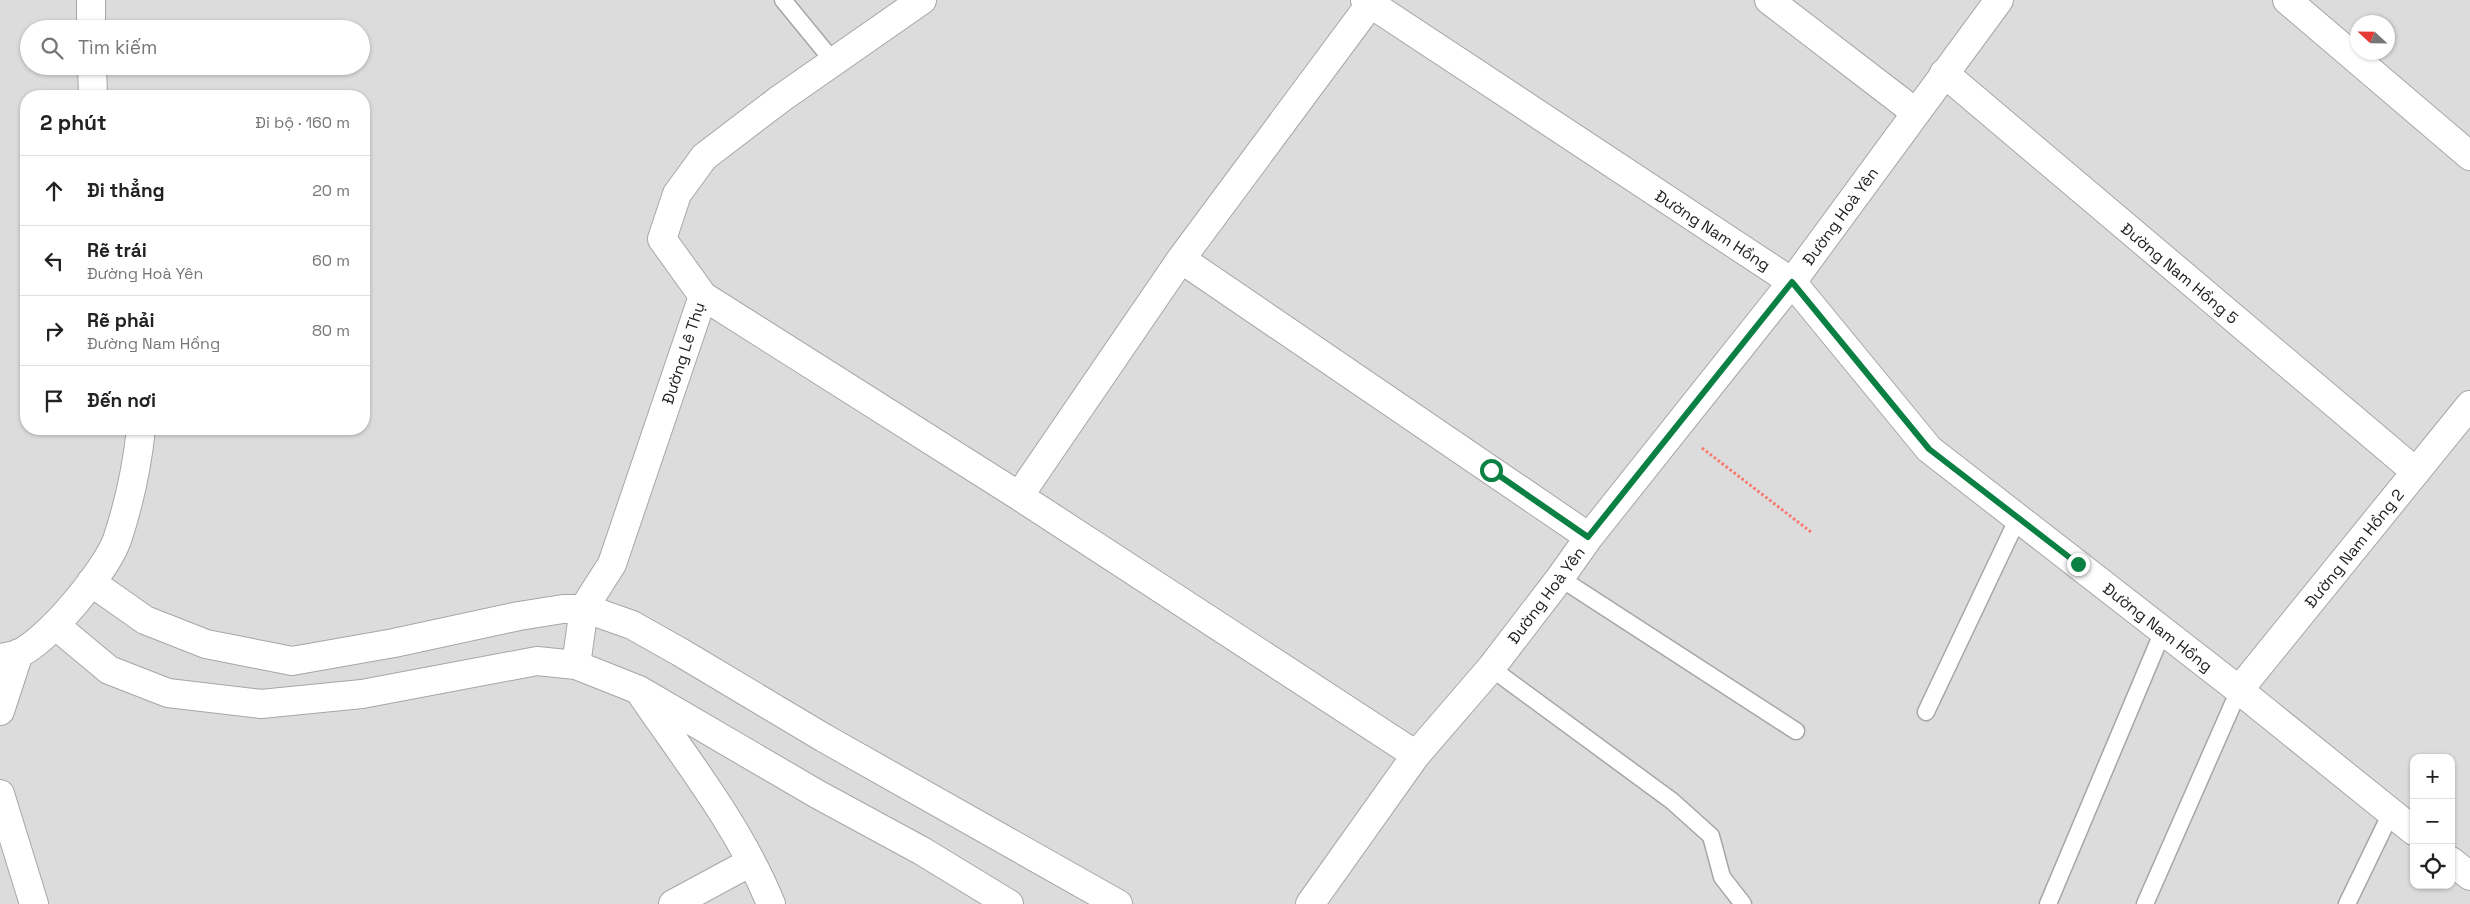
<!DOCTYPE html>
<html lang="vi">
<head>
<meta charset="utf-8">
<style>
  body { margin:0; font-family:"Space Grotesk",sans-serif; background:#f2f2f2; color:#222 }
  .controls { position:absolute; right:15px; bottom:15px; display:grid; overflow:hidden; border-radius:10px; box-shadow:0 1px 4px #0004 }
  .controls button { width:45px; height:45px; display:grid; place-items:center; padding:0; border:0; border-bottom:1px solid #e0e0e0; background:#fff; color:#222; font:25px sans-serif }
  .compass { position:absolute; left:2350px; top:15px; width:45px; height:45px; border-radius:50%; background:#fff; box-shadow:0 1px 4px #0004; rotate:292deg }
  .stop { position:absolute; width:15px; height:15px; margin:-11px; border:4px solid #0b8043; border-radius:50%; background:#fff }
  .stop.end { background:#0b8043; border-color:#fff; box-shadow:0 1px 5px #0008 }
  .list { margin:0; padding:0; list-style:none }
  h2 { display:flex; justify-content:space-between; align-items:center; height:65px; margin:0; padding:0 20px; font-size:21px }
  h2 small { font-size:16px; font-weight:400; color:#767676 }
  .list li { display:grid; grid-template-columns:32px 1fr auto; gap:15px; align-items:center; box-sizing:border-box; height:70px; padding:0 20px; border-top:1px solid #e0e0e0 }
  .list b { display:block; font-size:19px; white-space:nowrap }
  .list p { margin:0; font-size:16px; white-space:nowrap; color:#767676 }
  .list em { font-size:16px; font-style:normal; color:#767676 }
  .icon { flex:none; width:28px; height:28px; fill:none; stroke:currentColor; stroke-width:2; stroke-linecap:round; stroke-linejoin:round }
  .map { position:relative; flex:none; width:2470px; height:904px; overflow:hidden }
  .search { position:absolute; background:#fff; box-shadow:0 1px 4px #0004; left:20px; top:20px; width:350px; height:55px; display:flex; align-items:center; gap:12px; box-sizing:border-box; padding:0 18px; border-radius:28px; color:#767676; font-size:19px }
  .panel { position:absolute; background:#fff; box-shadow:0 1px 4px #0004; left:20px; top:90px; width:350px; height:345px; border-radius:20px }
  .map>svg:first-child { display:block }
  .residential { fill:#dddcdc; fill-rule:evenodd }
  .lines { fill:none; stroke-linecap:round; stroke-linejoin:round }
  .service-casing { stroke:#a6a6a6; stroke-width:19 }
  .minor-casing { stroke:#a6a6a6; stroke-width:30 }
  .path { stroke:#f8776e; stroke-width:3; stroke-dasharray:2.5 2.5; stroke-linecap:butt }
  .service { stroke:#fff; stroke-width:16 }
  .minor { stroke:#fff; stroke-width:28 }
  .route { stroke:#0b8043; stroke-width:6 }
  .labels { text-anchor:middle; stroke-width:4; stroke-linejoin:round; paint-order:stroke }
  .street-label { font-size:16px; fill:#1f1f1f; stroke:#fff }
</style>
</head>
<body>
<div class="map">
<svg width="2470" height="904" viewBox="0 0 2470 904">
  <rect width="100%" height="100%" fill="#efece5"/>
  <path class="residential" d="M0 0H2470V904H0ZM2358 22H2388V52H2358ZM29 29H361V66H29ZM26 96H364V429H26ZM2414 758H2451V885H2414Z"/>
  <g class="lines">
    <defs>
      <path id="service" d="M783 0 833 61
        M1560 578 1796 731
        M1491 668 1672 801 1711 836 1722 877 1743 904
        M1926 712 2018 518
        M2048 904 2163 631
        M2145 904 2239 690
        M2347 904 2391 813"/>
      <path id="minor" d="M91 0V29
        M1365 0 1792 282 1929 449 2239 690 2414 831
        M1769 0 1915 112
        M2287 0 2470 156
        M92 66 93 96
        M1944 73 2416 472
        M1181 259 1589 537
        M703 296 1019 496 1416 755
        M1019 496 1181 259 1371 3
        M91 582 145 620 206 644 292 661 394 643 519 616 563 609H587L632 625 680 652 824 738 1118 904
        M55 625 109 670 168 693 261 704 362 694 537 661 576 665 639 690 817 794 922 851 1009 904
        M0 658C6 657 13 656 18 654 48 641 106 570 117 540 129 504 137 467 141 429
        M576 665 584 608 612 564 703 296 662 239 677 194 704 157 780 99 922 0
        M2239 690 2470 405
        M642 695C688 762 740 828 771 904
        M0 711 19 653
        M0 794 34 904
        M2451 861 2470 876
        M673 904 751 862
        M1310 904 1416 755 1491 668 1560 578 1589 537 1792 282 1999 0"/>
    </defs>
    <use href="#service" class="service-casing"/>
    <use href="#minor" class="minor-casing"/>
    <path class="path" d="M1702 448 1811 532"/>
    <use href="#service" class="service"/>
    <use href="#minor" class="minor"/>
  </g>
  <g class="lines">
    <path class="route" d="M1491 470 1588 537 1792 282 1929 449 2078 564"/>
  </g>
  <g class="labels">
    <g class="street-label">
      <text transform="translate(1840 216) rotate(-54)" y="6">Đường Hoà Yên</text>
      <text transform="translate(1713 230) rotate(33)" y="6">Đường Nam Hồng</text>
      <text transform="translate(2180 273) rotate(40)" y="6">Đường Nam Hồng 5</text>
      <text transform="translate(683 353) rotate(-72)" y="6">Đường Lê Thụ</text>
      <text transform="translate(2354 548) rotate(-51)" y="6">Đường Nam Hồng 2</text>
      <text transform="translate(1546 595) rotate(-53)" y="6">Đường Hoà Yên</text>
      <text transform="translate(2158 627) rotate(38)" y="6">Đường Nam Hồng</text>
    </g>
  </g>
</svg>
<div class="controls">
<button>+</button>
<button>−</button>
<button><svg class="icon" aria-label="locate" viewBox="0 0 24 24"><circle cx="12" cy="12" r="6"/><path d="M12 2v4M12 18v4M2 12h4M18 12h4"/></svg></button>
</div>
<svg class="compass" viewBox="-18 -18 36 36"><path d="M0-13l5 13h-10z" fill="#e53935"/><path d="M0 13l5-13h-10z" fill="#767676"/></svg>
<div class="stop" style="left:1491px;top:470px"></div>
<div class="stop end" style="left:2078px;top:564px"></div>
<div class="search"><svg class="icon" aria-label="search" viewBox="0 0 24 24"><circle cx="10" cy="10" r="6"/><path d="M15 15l6 6"/></svg>Tìm kiếm</div>
<section class="panel">
<h2>2 phút<small>Đi bộ · 160 m</small></h2>
<ul class="list">
<li><svg class="icon" aria-label="ahead" viewBox="0 0 24 24"><path d="M12 20V5M6 11l6-6 6 6"/></svg><div><b>Đi thẳng</b></div><em>20 m</em></li>
<li><svg class="icon" aria-label="left" viewBox="0 0 24 24"><path d="M17 20v-9H6M10 6l-5 5 5 5"/></svg><div><b>Rẽ trái</b><p>Đường Hoà Yên</p></div><em>60 m</em></li>
<li><svg class="icon" aria-label="right" viewBox="0 0 24 24"><path d="M7 20v-9h11M14 6l5 5-5 5"/></svg><div><b>Rẽ phải</b><p>Đường Nam Hồng</p></div><em>80 m</em></li>
<li><svg class="icon" aria-label="arrive" viewBox="0 0 24 24"><path d="M6 21V4h12l-3 4 3 4H6"/></svg><div><b>Đến nơi</b></div></li>
</ul>
</section>
</div>
</body>
</html>
